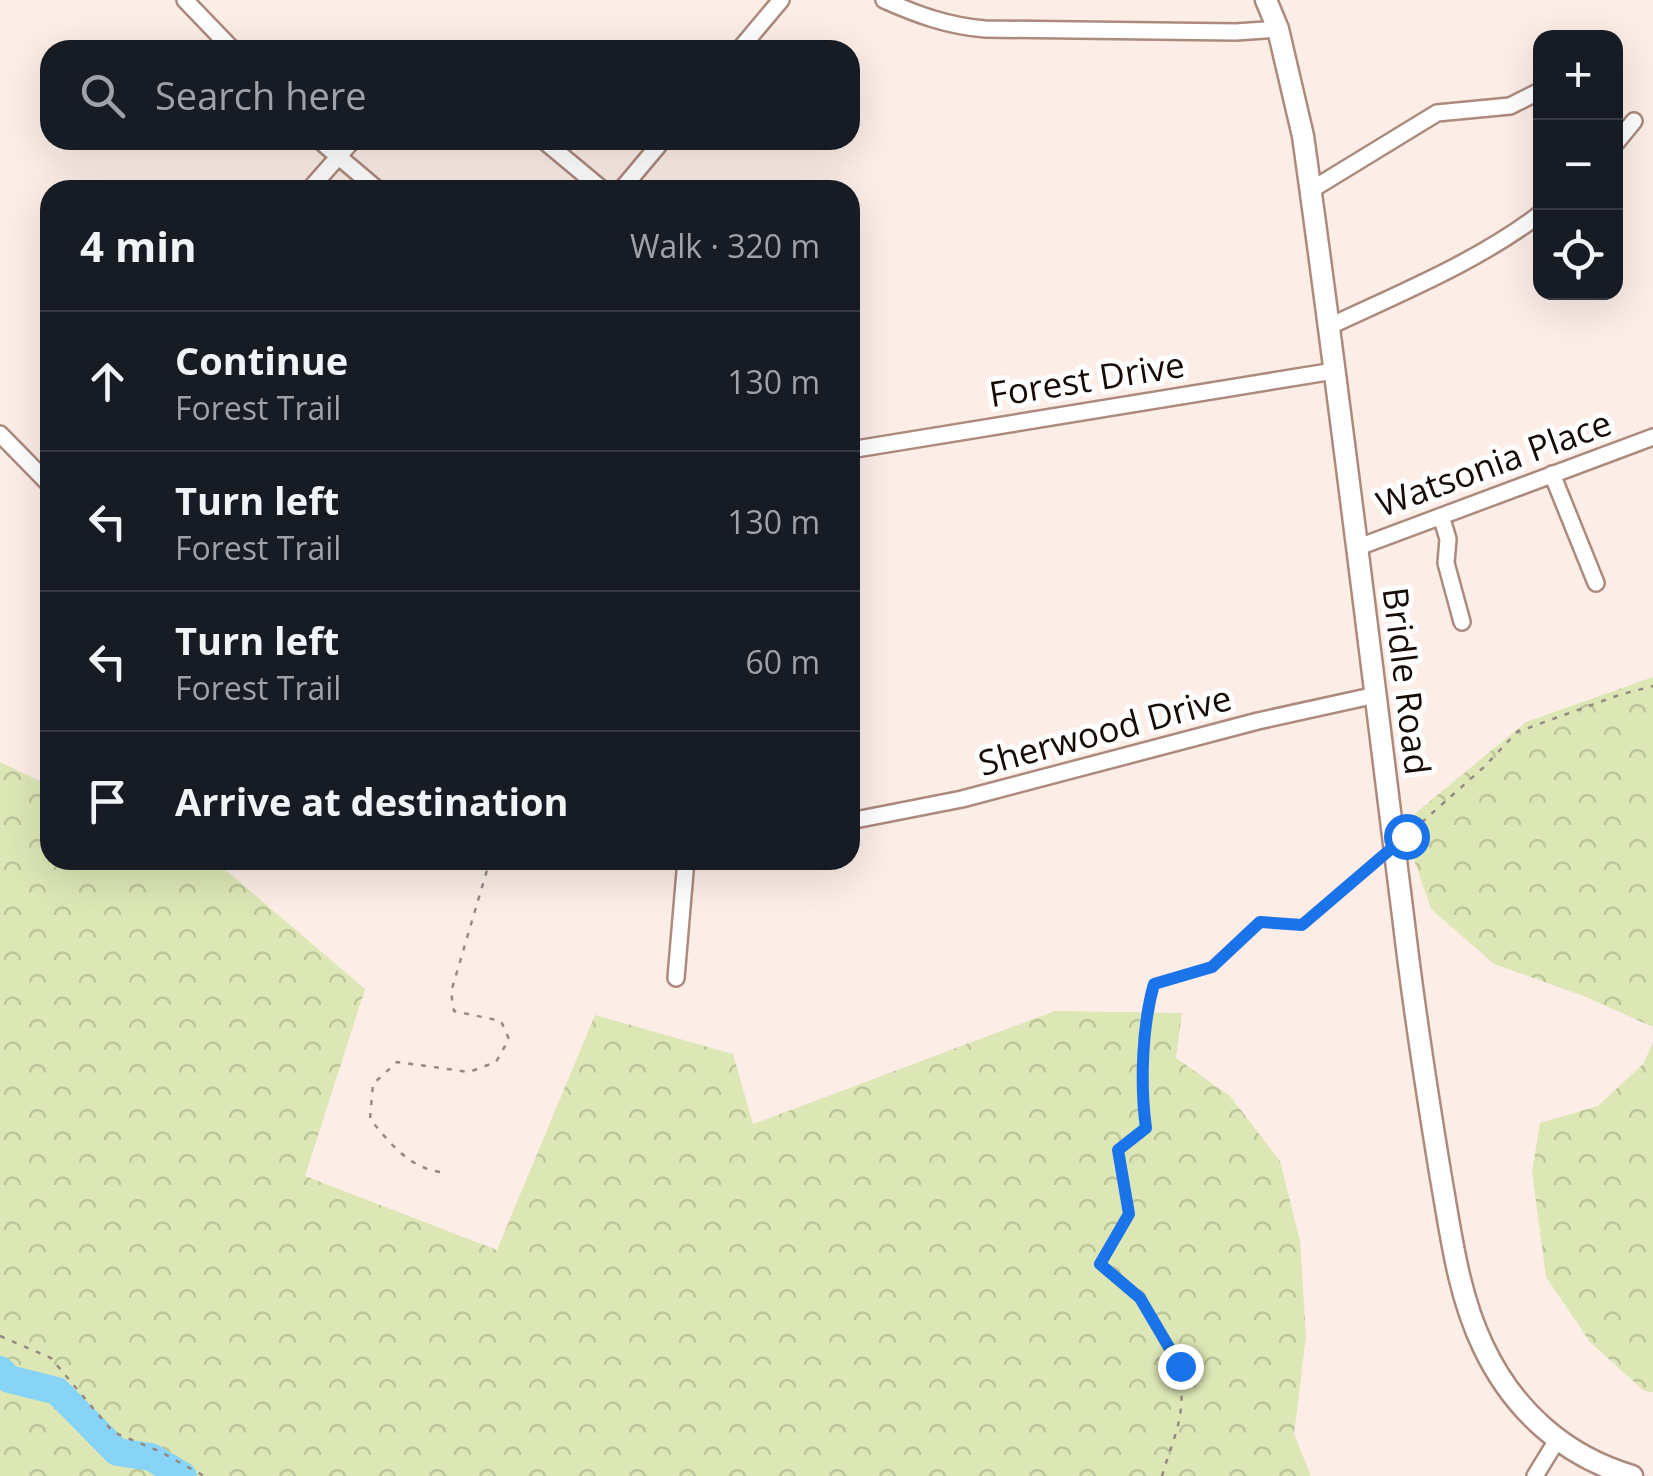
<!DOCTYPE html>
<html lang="en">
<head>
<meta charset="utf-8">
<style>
  body { margin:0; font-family:"Open Sans",sans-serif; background:#242831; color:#f1f3f6 }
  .controls { position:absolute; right:30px; top:30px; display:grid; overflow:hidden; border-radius:20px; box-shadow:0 10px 40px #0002 }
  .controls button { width:90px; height:90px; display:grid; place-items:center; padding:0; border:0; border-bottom:2px solid #363941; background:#171b24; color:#f1f3f6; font:50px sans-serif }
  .stop { position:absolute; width:30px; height:30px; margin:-22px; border:8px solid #1a73e8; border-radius:50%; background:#fff }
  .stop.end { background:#1a73e8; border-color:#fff; box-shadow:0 2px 10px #0008 }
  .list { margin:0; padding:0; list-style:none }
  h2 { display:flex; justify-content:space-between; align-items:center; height:130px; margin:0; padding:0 40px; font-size:42px }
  h2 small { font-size:32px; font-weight:400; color:#9ea1a6 }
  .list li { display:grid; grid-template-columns:65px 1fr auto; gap:30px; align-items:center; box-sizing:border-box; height:140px; padding:0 40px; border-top:2px solid #363941 }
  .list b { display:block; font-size:38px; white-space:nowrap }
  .list p { margin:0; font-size:32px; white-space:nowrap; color:#9ea1a6 }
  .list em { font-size:32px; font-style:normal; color:#9ea1a6 }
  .icon { flex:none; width:55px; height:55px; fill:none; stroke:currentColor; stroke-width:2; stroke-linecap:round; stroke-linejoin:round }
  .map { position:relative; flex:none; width:1653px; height:1476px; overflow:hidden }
  .search { position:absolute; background:#171b24; box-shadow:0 10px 40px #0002; left:40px; top:40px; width:820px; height:110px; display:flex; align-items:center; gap:25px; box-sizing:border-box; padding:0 35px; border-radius:30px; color:#9ea1a6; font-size:38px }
  .panel { position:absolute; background:#171b24; box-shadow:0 10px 40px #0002; left:40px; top:180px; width:820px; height:690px; border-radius:30px }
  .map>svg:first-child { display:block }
  .park { fill:url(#park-crowns) }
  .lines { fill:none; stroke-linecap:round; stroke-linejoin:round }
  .river { stroke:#88d4f7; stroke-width:28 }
  .minor-casing { stroke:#ac8a7d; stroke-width:20 }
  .major-casing { stroke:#ac8a7d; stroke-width:25 }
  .path { stroke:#968983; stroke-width:2.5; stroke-dasharray:5 8; stroke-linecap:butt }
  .minor { stroke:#fff; stroke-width:15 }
  .major { stroke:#fff; stroke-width:20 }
  .route { stroke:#1a73e8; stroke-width:12 }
  .labels { text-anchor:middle; stroke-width:10; stroke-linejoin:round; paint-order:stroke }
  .street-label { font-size:35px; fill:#160b06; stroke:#fff }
</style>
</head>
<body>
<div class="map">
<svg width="1653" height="1476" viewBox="0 0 1653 1476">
  <defs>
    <pattern id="park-crowns" width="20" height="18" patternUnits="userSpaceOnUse" patternTransform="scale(2.5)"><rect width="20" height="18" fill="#dde7b6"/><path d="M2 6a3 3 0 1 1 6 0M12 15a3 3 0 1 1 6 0" fill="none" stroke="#bdc59b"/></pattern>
  </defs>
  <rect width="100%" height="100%" fill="#fcede7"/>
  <path class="park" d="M1653 677V1027L1586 997 1494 964 1431 909 1406 836V821L1526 722Z
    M0 762 50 786V860H204L228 872 365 989 305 1176 497 1250 595 1015 733 1054 753 1124 1055 1011 1182 1013 1176 1058 1230 1096 1280 1161 1300 1241 1306 1336 1294 1434 1311 1476H0Z
    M1653 1043V1392L1644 1391 1590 1342 1546 1277 1532 1172 1540 1123 1598 1106 1643 1064Z"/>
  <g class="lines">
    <path class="river" d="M0 1370 9 1379 57 1391 117 1452 151 1457 183 1476"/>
    <defs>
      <path id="minor" d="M185 0 233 50
        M884 0C918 15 948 26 985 29L1236 32 1278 29
        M739 50 781 0
        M319 140 378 190
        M543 140 603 190
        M1616 143 1634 121
        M309 190 353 140
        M621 190 663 140
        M1311 190 1437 113 1510 106 1540 91
        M1328 327C1400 293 1477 262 1540 214
        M0 434 50 485
        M850 450 1334 371
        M1552 474 1596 583
        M1441 516 1448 539 1446 563 1462 622
        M1356 548 1653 437
        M850 821 962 799 1258 721 1376 695
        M676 978 686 860
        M1535 1476 1557 1440"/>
      <path id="major" d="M1266 0 1278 29 1303 136C1340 398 1371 661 1404 924 1414 1009 1427 1093 1441 1178 1451 1234 1458 1294 1483 1346 1513 1410 1564 1456 1632 1476"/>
    </defs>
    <use href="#minor" class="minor-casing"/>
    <use href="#major" class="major-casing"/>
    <path class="path" d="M1412 831 1484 767 1517 732 1619 695 1653 686
      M440 1172C408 1167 390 1143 370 1119L373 1084 397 1062 469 1072 496 1062 509 1039 501 1021 454 1011 451 992 490 860
      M0 1336 51 1358 113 1432 161 1452 204 1476
      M1162 1476C1168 1454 1179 1430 1181 1408 1187 1348 1142 1300 1100 1264L1129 1214 1118 1150 1146 1129C1141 1085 1142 1026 1154 984L1212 967 1260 923 1301 925 1379 859"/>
    <use href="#minor" class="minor"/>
    <use href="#major" class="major"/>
  </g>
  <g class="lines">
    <path class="route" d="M1180 1366 1140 1298 1100 1264 1129 1214 1118 1150 1146 1128C1140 1085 1142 1026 1154 984L1212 967 1260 922 1302 925 1406 836"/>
  </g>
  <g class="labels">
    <g class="street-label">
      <text transform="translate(1087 380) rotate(-9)" y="12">Forest Drive</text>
      <text transform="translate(1494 464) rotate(-20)" y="12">Watsonia Place</text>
      <text transform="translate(1406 681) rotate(83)" y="12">Bridle Road</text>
      <text transform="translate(1105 731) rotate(-15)" y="12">Sherwood Drive</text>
    </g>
  </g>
</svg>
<div class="controls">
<button>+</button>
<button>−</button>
<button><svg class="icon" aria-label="locate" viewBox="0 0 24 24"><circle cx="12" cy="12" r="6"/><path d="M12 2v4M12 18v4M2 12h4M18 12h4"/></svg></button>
</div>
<div class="stop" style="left:1406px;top:836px"></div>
<div class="stop end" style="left:1180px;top:1366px"></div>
<div class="search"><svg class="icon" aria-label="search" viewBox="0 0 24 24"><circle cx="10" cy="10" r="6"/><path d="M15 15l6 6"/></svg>Search here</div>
<section class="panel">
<h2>4 min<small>Walk · 320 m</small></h2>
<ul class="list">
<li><svg class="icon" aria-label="ahead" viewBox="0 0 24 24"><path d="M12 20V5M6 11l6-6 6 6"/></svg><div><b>Continue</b><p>Forest Trail</p></div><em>130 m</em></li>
<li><svg class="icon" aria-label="left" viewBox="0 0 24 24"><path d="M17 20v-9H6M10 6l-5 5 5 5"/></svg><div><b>Turn left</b><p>Forest Trail</p></div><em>130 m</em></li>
<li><svg class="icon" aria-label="left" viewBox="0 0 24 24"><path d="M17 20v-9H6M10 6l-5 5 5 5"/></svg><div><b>Turn left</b><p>Forest Trail</p></div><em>60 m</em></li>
<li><svg class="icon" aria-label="arrive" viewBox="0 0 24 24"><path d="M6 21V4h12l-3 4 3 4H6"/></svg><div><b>Arrive at destination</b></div></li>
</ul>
</section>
</div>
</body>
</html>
